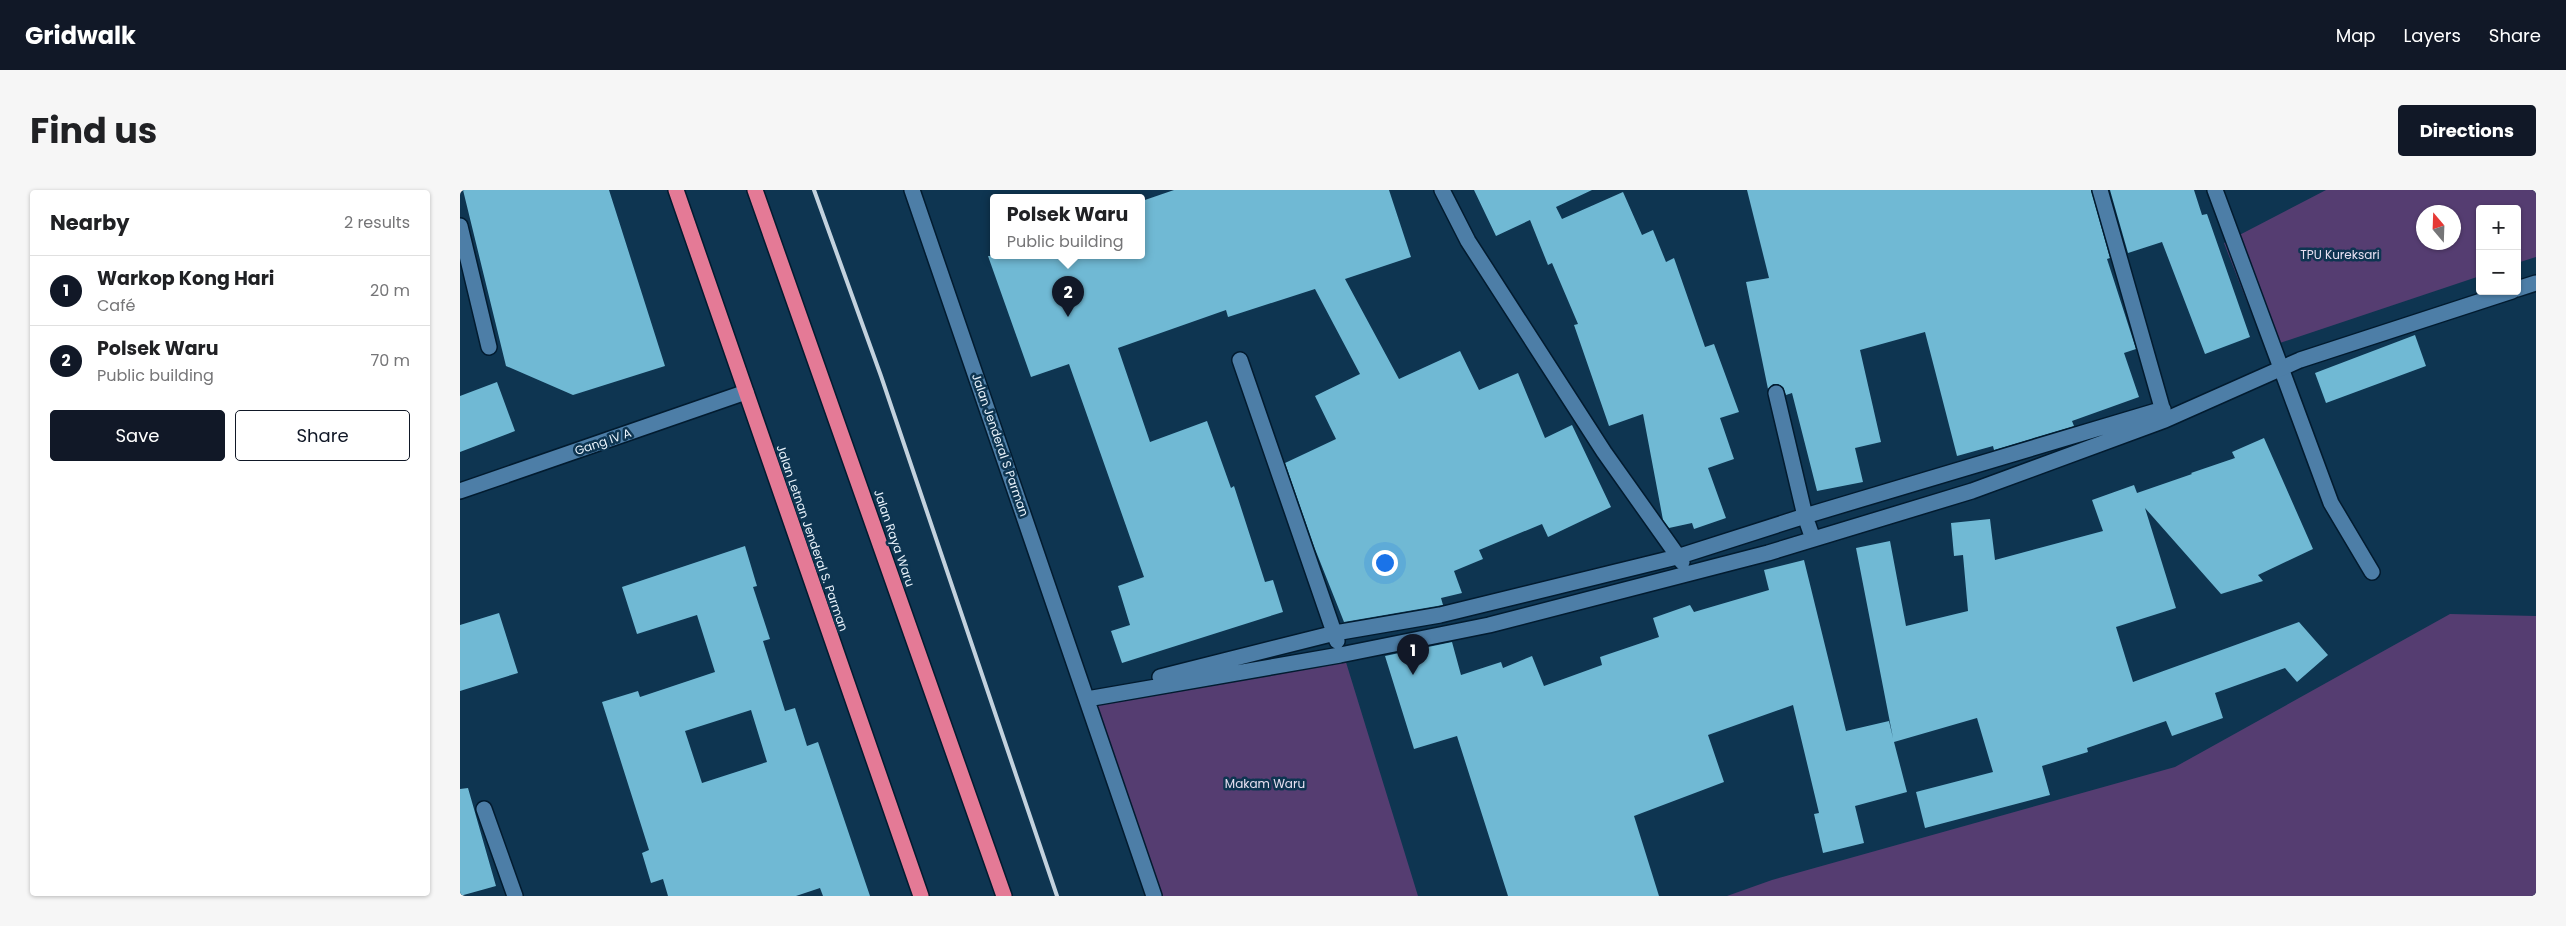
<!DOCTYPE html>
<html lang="en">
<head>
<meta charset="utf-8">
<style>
  body { margin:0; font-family:Poppins,sans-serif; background:#f6f6f6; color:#202124 }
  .controls { position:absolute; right:15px; top:15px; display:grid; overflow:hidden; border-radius:5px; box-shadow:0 1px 4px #0004 }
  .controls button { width:45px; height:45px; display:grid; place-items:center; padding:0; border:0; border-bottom:1px solid #e0e0e0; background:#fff; color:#202124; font:25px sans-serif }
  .compass { position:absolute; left:1956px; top:15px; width:45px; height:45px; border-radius:50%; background:#fff; box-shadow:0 1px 4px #0004; rotate:341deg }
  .you { position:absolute; left:924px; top:372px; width:18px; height:18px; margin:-12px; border:4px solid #fff; border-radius:50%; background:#1a73e8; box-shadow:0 0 0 8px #1a73e833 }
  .badge { display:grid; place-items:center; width:32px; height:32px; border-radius:50%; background:#111827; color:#fff; font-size:16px; font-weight:700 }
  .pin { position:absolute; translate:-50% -41px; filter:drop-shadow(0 1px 2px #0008) }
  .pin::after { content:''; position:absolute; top:26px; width:18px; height:15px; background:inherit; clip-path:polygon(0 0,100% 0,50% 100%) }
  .popup { position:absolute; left:530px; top:4px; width:155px; height:65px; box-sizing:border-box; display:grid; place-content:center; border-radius:5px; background:#fff; filter:drop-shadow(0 1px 4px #0005); font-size:16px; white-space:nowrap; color:#757577 }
  .popup b { font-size:19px; color:#202124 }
  .popup::after { content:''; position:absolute; left:50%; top:100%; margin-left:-10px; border:10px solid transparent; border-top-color:#fff }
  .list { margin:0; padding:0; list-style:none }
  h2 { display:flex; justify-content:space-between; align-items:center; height:65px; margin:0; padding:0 20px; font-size:21px }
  h2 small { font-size:16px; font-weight:400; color:#757577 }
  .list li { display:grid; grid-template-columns:32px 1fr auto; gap:15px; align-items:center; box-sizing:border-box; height:70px; padding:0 20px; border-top:1px solid #e0e0e0 }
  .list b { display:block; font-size:19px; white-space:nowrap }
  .list p { margin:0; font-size:16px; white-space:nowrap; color:#757577 }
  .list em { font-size:16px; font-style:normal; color:#757577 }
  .actions { display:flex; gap:10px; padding:15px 20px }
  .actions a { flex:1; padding:11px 0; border:1px solid #111827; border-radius:5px; text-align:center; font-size:18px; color:#111827 }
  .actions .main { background:#111827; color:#fff }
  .map { position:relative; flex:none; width:2076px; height:706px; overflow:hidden; border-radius:5px }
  header { display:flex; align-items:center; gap:30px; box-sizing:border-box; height:70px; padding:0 25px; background:#111827; color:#fff }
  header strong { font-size:24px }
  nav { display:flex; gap:28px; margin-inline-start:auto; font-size:18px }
  .intro { display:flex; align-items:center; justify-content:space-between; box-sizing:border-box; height:120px; padding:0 30px }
  h1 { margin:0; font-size:35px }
  .button { padding:12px 22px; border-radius:5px; background:#111827; color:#fff; font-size:18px; font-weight:700 }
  main { display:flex; gap:30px; padding:0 30px }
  aside { flex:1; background:#fff; border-radius:5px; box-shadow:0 1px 4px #0004 }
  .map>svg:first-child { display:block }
  .green { fill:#553d71; fill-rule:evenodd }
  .building { fill:#70b9d4; fill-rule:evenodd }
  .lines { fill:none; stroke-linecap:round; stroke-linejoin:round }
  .lane-casing { stroke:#021b2f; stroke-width:18 }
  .street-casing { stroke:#021b2f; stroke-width:18 }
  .highway-casing { stroke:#021b2f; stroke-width:18 }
  .lane { stroke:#4d7ea7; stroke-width:15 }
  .street { stroke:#4d7ea7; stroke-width:15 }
  .highway { stroke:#e47a96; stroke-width:15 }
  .rail { stroke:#c3d2de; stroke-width:4 }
  .labels { text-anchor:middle; stroke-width:5; stroke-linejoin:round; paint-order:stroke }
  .park-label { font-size:12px; fill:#e8e1f2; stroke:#0e3551 }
  .street-label { font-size:12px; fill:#e8f2fb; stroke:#0e3551 }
</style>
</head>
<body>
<header>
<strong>Gridwalk</strong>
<nav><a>Map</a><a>Layers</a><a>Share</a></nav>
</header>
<div class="intro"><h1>Find us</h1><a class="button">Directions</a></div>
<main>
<aside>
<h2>Nearby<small>2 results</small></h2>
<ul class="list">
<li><span class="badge">1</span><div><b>Warkop Kong Hari</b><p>Café</p></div><em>20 m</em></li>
<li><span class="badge">2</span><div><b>Polsek Waru</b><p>Public building</p></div><em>70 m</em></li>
</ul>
<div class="actions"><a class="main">Save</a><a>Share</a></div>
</aside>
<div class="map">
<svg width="2076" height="706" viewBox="0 0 2076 706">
  <rect width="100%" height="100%" fill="#0e3551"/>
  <path class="green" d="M1866 0H2076V67L2057 73V19H2020V86L1805 158 1764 53ZM1964 22H1994V52H1964Z
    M1990 424 2076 426V706H1267L1312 690 1715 577Z
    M885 469 958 706H699L630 510Z"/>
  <path class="building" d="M3 0H149L205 176 113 205 46 176Z
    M714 0H929L951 67 885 89 939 189 1000 161 1019 200 1058 183 1085 248 1112 235 1151 317 1088 347 1082 334 1019 360 1023 369 994 381 1002 403 981 408 983 415 884 432 855 359 825 273 876 249 855 206 900 184 855 99 768 127 766 120 658 158 690 252 747 231 771 298 774 296 805 392 813 390 823 422 662 473 651 441 670 435 658 396 684 387 609 174 571 187 528 66H682V11Z
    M1014 0H1132L1096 17 1102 29 1163 2 1182 45 1193 40 1206 72 1214 68 1245 157 1254 154 1279 222 1260 228 1274 269 1248 278 1266 328 1234 339 1232 333 1209 338 1203 330 1183 224 1149 236 1114 135 1118 134 1092 73 1088 75 1070 30 1036 46Z
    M1287 0H1631L1650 68 1647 69 1676 159 1664 163 1679 207 1612 231 1614 236 1534 260 1533 256 1497 266 1465 142 1400 160 1421 252 1395 258 1403 292 1357 301 1332 203 1326 205 1323 197 1318 194H1313L1308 199 1286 92 1309 88Z
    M1650 0H1734L1742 25 1747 24 1790 147 1745 164 1702 52 1668 63Z
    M1955 145 1966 176 1866 213 1855 183Z
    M37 192 55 241 0 262V206Z
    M1804 248 1853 359 1798 385 1803 391 1761 404 1685 318 1716 418 1656 437 1673 492 1839 432 1868 465 1837 492 1825 478 1755 503 1763 528 1712 546 1706 531 1627 558 1628 562 1582 576 1590 605 1465 638 1456 602 1533 582 1517 528 1434 552 1447 602 1395 616 1404 653 1363 663 1354 624 1359 623 1333 515 1248 545 1264 592 1174 626 1199 706H1048L997 546 954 559 925 466 992 452 1001 485 1041 472 1043 478 1072 466 1084 496 1142 475 1140 467 1199 447 1193 428 1230 415 1234 422 1309 400 1304 380 1344 370 1386 541 1429 531 1433 548 1396 358 1430 351 1446 436 1508 421 1503 365 1494 366 1491 333 1530 329 1535 370 1643 341 1632 310 1674 295 1677 303 1732 284 1731 283 1775 268 1772 262Z
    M285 356 297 396 293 397 310 449 303 451 325 521 335 518 347 556 358 552 410 706H363L360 698 336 706H208L203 689 191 693 182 663 189 660 142 512 178 501 180 507 255 482 237 425 177 444 162 397ZM291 520 307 572 242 593 225 541Z
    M39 423 58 483 0 501V435Z
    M8 598 36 696 0 706V599Z"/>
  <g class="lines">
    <defs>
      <path id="lane" d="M0 36 29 157
        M1821 178 1871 313 1912 382"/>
      <path id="street" d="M452 0 694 706
        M982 0 1008 51 1144 262 1222 372
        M1640 0 1705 228
        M1755 0 1821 178
        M2057 99 2076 93
        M780 170 877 451
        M1316 203 1345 326 1353 349
        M0 301 286 202
        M700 487 875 443 980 425 1217 367 1345 326 1703 219
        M627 509 880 465 1029 435 1308 363 1512 301 1705 230 1840 170 2052 101
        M24 619 55 706"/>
      <path id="highway" d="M216 0 461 706
        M295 0 544 706"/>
    </defs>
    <use href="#lane" class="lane-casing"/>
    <use href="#street" class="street-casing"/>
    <use href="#highway" class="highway-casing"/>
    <use href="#lane" class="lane"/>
    <use href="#street" class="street"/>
    <use href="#highway" class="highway"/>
    <path class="rail" d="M354 0 421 186 597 706"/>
  </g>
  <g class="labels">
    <g class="park-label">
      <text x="1880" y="69">TPU Kureksari</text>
      <text x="805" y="598">Makam Waru</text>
    </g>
    <g class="street-label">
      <text transform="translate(143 252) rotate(-19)" y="4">Gang IV A</text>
      <text transform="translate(540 255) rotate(71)" y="4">Jalan Jenderal S Parman</text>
      <text transform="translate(352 348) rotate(71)" y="4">Jalan Letnan Jenderal S. Parman</text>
      <text transform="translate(434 348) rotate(71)" y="4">Jalan Raya Waru</text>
    </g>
  </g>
</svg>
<div class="controls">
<button>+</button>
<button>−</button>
</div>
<svg class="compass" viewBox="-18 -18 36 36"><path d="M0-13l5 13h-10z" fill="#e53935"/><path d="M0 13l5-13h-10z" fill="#757577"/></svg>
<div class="you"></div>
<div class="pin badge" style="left:953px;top:485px">1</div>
<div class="pin badge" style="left:608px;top:127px">2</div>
<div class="popup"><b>Polsek Waru</b>Public building</div>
</div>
</main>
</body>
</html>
